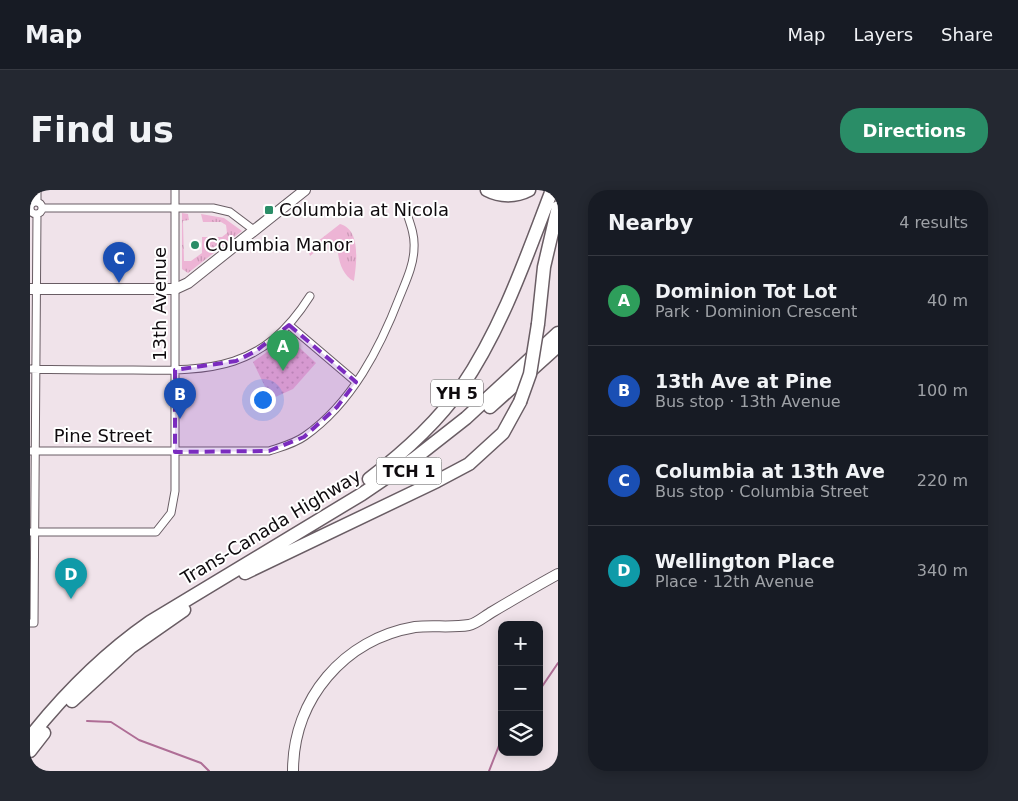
<!DOCTYPE html>
<html lang="en">
<head>
<meta charset="utf-8">
<style>
  body { margin:0; font-family:"DejaVu Sans",sans-serif; background:#242831; color:#f1f3f6 }
  .controls { position:absolute; right:15px; bottom:15px; display:grid; overflow:hidden; border-radius:10px; box-shadow:0 2px 12px #0003 }
  .controls button { width:45px; height:45px; display:grid; place-items:center; padding:0; border:0; border-bottom:1px solid #363941; background:#171b24; color:#f1f3f6; font:25px sans-serif }
  .you { position:absolute; left:232px; top:209px; width:18px; height:18px; margin:-12px; border:4px solid #fff; border-radius:50%; background:#1a73e8; box-shadow:0 0 0 8px #1a73e833 }
  .badge { display:grid; place-items:center; width:32px; height:32px; border-radius:50%; background:#2a8d67; color:#fff; font-size:16px; font-weight:700 }
  .pin { position:absolute; translate:-50% -41px; filter:drop-shadow(0 1px 2px #0008) }
  .pin::after { content:''; position:absolute; top:26px; width:18px; height:15px; background:inherit; clip-path:polygon(0 0,100% 0,50% 100%) }
  .list { margin:0; padding:0; list-style:none }
  h2 { display:flex; justify-content:space-between; align-items:center; height:65px; margin:0; padding:0 20px; font-size:21px }
  h2 small { font-size:16px; font-weight:400; color:#9ea1a6 }
  .list li { display:grid; grid-template-columns:32px 1fr auto; gap:15px; align-items:center; box-sizing:border-box; height:90px; padding:0 20px; border-top:1px solid #363941 }
  .list b { display:block; font-size:19px; white-space:nowrap }
  .list p { margin:0; font-size:16px; white-space:nowrap; color:#9ea1a6 }
  .list em { font-size:16px; font-style:normal; color:#9ea1a6 }
  .icon { flex:none; width:28px; height:28px; fill:none; stroke:currentColor; stroke-width:2; stroke-linecap:round; stroke-linejoin:round }
  .map { position:relative; flex:none; width:528px; height:581px; overflow:hidden; border-radius:20px }
  header { display:flex; align-items:center; gap:30px; box-sizing:border-box; height:70px; padding:0 25px; background:#171b24; border-bottom:1px solid #363941 }
  header strong { font-size:24px }
  nav { display:flex; gap:28px; margin-inline-start:auto; font-size:18px }
  .intro { display:flex; align-items:center; justify-content:space-between; box-sizing:border-box; height:120px; padding:0 30px }
  h1 { margin:0; font-size:35px }
  .button { padding:12px 22px; border-radius:20px; background:#2a8d67; color:#fff; font-size:18px; font-weight:700 }
  main { display:flex; gap:30px; padding:0 30px }
  aside { flex:1; background:#171b24; border-radius:20px; box-shadow:0 2px 12px #0003 }
  .map>svg:first-child { display:block }
  .grass { fill:url(#grass-tufts) }
  .park { fill:url(#park-dots) }
  .lines { fill:none; stroke-linecap:round; stroke-linejoin:round }
  .stream { stroke:#af6e96; stroke-width:2 }
  .street-casing { stroke:#695d64; stroke-width:9 }
  .secondary-casing { stroke:#695d64; stroke-width:12 }
  .highway-casing { stroke:#695d64; stroke-width:15 }
  .street { stroke:#fff; stroke-width:7 }
  .secondary { stroke:#fff; stroke-width:10 }
  .highway { stroke:#fff; stroke-width:12 }
  .highway-bridge-casing { stroke:#695d64; stroke-width:15; stroke-linecap:butt }
  .highway-bridge { stroke:#fff; stroke-width:12 }
  .marked { fill:#7b2cbf; fill-opacity:0.2; stroke:#7b2cbf; stroke-width:4; stroke-dasharray:10 6; stroke-linejoin:round }
  .poi-dot { fill:#2a8d67; stroke:#fff; stroke-width:2 }
  .labels { text-anchor:middle; stroke-width:4; stroke-linejoin:round; paint-order:stroke }
  .shield { fill:#fff; stroke:#575456; stroke-width:1 }
  .shield-label { font-size:16px; font-weight:bold; fill:#0f0b0e }
  .poi-label { font-size:18px; fill:#0f0b0e; stroke:#fff; text-anchor:start }
  .street-label { font-size:18px; fill:#0f0b0e; stroke:#fff }
</style>
</head>
<body>
<header>
<strong>Map</strong>
<nav><a>Map</a><a>Layers</a><a>Share</a></nav>
</header>
<div class="intro"><h1>Find us</h1><a class="button">Directions</a></div>
<main>
<div class="map">
<svg width="528" height="581" viewBox="0 0 528 581">
  <defs>
    <pattern id="grass-tufts" width="24" height="20" patternUnits="userSpaceOnUse" patternTransform="scale(1.25)"><rect width="24" height="20" fill="#edb4d5"/><path d="M3 7l-1-3M5 7V3M7 7l1-3M15 17l-1-3M17 17v-4M19 17l1-3" fill="none" stroke="#ca99b6"/></pattern>
    <pattern id="park-dots" width="8" height="8" patternUnits="userSpaceOnUse" patternTransform="scale(1.25)"><rect width="8" height="8" fill="#edb4d5"/><path d="M2 2h.1M6 6h.1" fill="none" stroke="#ca99b6" stroke-width="1.8" stroke-linecap="round"/></pattern>
  </defs>
  <rect width="100%" height="100%" fill="#f0e3ea"/>
  <path class="grass" d="M152 23 158 24 159 30 153 31 154 71H161L172 63V47H192L197 43 196 35 191 32H173L171 24 194 28 212 41 158 83 152 79Z
    M310 34C332 40 326 75 324 91 314 87 309 73 308 63L291 57 280 66 278 59Z"/>
  <path class="park" d="M258 147 286 173 263 199 241 209 223 172Z"/>
  <g class="lines">
    <path class="stream" d="M509 501 528 473
      M57 531 81 532 109 550 171 573 179 581
      M459 581 472 548"/>
    <defs>
      <path id="street" d="M7 12V0
        M0 18a6 6 0 1 1 12 0a6 6 0 1 1-12 0Z
        M12 18H183L200 22 225 41
        M259 135 326 192
        M0 179C34 180 68 180 103 180 183 181 233 180 280 106
        M0 261H239C251 257 264 254 275 246 322 213 350 158 370 106 376 91 384 74 384 58 385 45 380 33 376 21
        M0 342H126L141 323 145 301V0
        M0 433H4L7 24"/>
      <path id="secondary" d="M0 99H145L158 93 275 0
        M263 581C263 509 314 449 385 437 403 435 421 438 439 435 446 434 455 426 462 422 484 409 506 396 528 384"/>
      <path id="highway" d="M457 0C470 7 486 7 499 0
        M508 134 514 77 528 17
        M460 217 528 156
        M339 289C373 263 406 234 431 198 472 138 496 68 522 0
        M215 383 407 291 439 274 473 243 490 212
        M42 511 101 457 154 420
        M0 547C35 503 74 464 120 432L332 304 385 268 436 228 528 143
        M0 561 14 543"/>
    </defs>
    <use href="#street" class="street-casing"/>
    <use href="#secondary" class="secondary-casing"/>
    <use href="#highway" class="highway-casing"/>
    <use href="#street" class="street"/>
    <use href="#secondary" class="secondary"/>
    <use href="#highway" class="highway"/>
    <defs>
      <path id="highway-bridge" d="M490 212 500 184 508 134"/>
    </defs>
    <use href="#highway-bridge" class="highway-bridge-casing"/>
    <use href="#highway-bridge" class="highway-bridge"/>
  </g>
  <path class="marked" d="M259 135 326 192 307 217 274 247 239 261 145 262V180L206 171 226 161Z"/>
  <g class="poi-dot">
    <rect x="234" y="15" width="10" height="10" rx="2.5"/>
    <circle cx="165" cy="55" r="5"/>
  </g>
  <g class="labels">
    <g class="shield">
      <rect x="401" y="189.5" width="52" height="27" rx="4"/>
      <rect x="346.5" y="267.5" width="65" height="27" rx="4"/>
    </g>
    <g class="shield-label">
      <text x="427" y="209">YH 5</text>
      <text x="379" y="287">TCH 1</text>
    </g>
    <g class="poi-label">
      <text x="249" y="26">Columbia at Nicola</text>
      <text x="175" y="61">Columbia Manor</text>
    </g>
    <g class="street-label">
      <text transform="translate(130 114) rotate(-90)" y="6">13th Avenue</text>
      <text x="73" y="252">Pine Street</text>
      <text transform="translate(241 337) rotate(-31)" y="6">Trans-Canada Highway</text>
    </g>
  </g>
</svg>
<div class="controls">
<button>+</button>
<button>−</button>
<button><svg class="icon" aria-label="layers" viewBox="0 0 24 24"><path d="M12 4l9 5-9 5-9-5zM3 14l9 5 9-5"/></svg></button>
</div>
<div class="you"></div>
<div class="pin badge" style="left:253px;top:181px;background:#2e9e5b">A</div>
<div class="pin badge" style="left:150px;top:229px;background:#1a4fb4">B</div>
<div class="pin badge" style="left:89px;top:93px;background:#1a4fb4">C</div>
<div class="pin badge" style="left:41px;top:409px;background:#0f9aa8">D</div>
</div>
<aside>
<h2>Nearby<small>4 results</small></h2>
<ul class="list">
<li><span class="badge" style="background:#2e9e5b">A</span><div><b>Dominion Tot Lot</b><p>Park · Dominion Crescent</p></div><em>40 m</em></li>
<li><span class="badge" style="background:#1a4fb4">B</span><div><b>13th Ave at Pine</b><p>Bus stop · 13th Avenue</p></div><em>100 m</em></li>
<li><span class="badge" style="background:#1a4fb4">C</span><div><b>Columbia at 13th Ave</b><p>Bus stop · Columbia Street</p></div><em>220 m</em></li>
<li><span class="badge" style="background:#0f9aa8">D</span><div><b>Wellington Place</b><p>Place · 12th Avenue</p></div><em>340 m</em></li>
</ul>
</aside>
</main>
</body>
</html>
